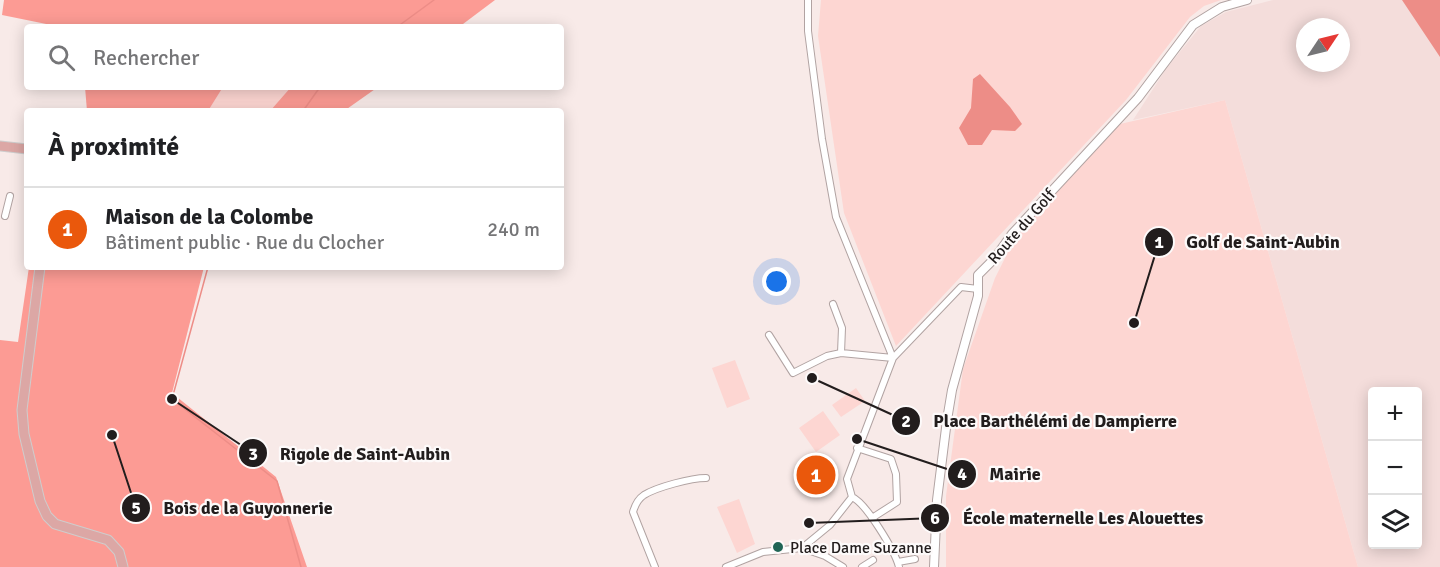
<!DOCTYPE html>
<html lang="fr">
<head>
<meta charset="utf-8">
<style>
  body { margin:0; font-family:Signika,sans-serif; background:#f6f6f6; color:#202124 }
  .controls { position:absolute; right:18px; bottom:18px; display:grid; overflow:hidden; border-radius:6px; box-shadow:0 3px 15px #0003 }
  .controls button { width:54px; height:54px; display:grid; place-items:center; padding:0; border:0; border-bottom:2px solid #e0e0e0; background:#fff; color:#202124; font:30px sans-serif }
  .compass { position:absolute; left:1296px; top:18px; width:54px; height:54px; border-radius:50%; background:#fff; box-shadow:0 3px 15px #0003; rotate:55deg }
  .you { position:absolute; left:777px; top:282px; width:21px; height:21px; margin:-15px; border:4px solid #fff; border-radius:50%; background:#1a73e8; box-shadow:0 0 0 9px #1a73e833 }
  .badge { display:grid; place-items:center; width:39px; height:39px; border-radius:50%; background:#ea580c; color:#fff; font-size:20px; font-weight:700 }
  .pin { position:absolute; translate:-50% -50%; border:3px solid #fff; box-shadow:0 2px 6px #0006 }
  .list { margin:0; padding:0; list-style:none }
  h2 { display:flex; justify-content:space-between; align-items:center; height:78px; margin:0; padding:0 24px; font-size:26px }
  h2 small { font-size:20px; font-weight:400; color:#757577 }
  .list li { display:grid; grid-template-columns:39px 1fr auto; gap:18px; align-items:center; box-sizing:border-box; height:84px; padding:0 24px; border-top:2px solid #e0e0e0 }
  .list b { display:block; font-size:22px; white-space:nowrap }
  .list p { margin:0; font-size:20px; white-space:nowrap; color:#757577 }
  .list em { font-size:20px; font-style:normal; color:#757577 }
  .icon { flex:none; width:33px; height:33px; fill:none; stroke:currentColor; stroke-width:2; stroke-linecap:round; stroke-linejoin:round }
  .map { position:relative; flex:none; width:1440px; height:567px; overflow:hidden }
  .search { position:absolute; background:#fff; box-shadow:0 3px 15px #0003; left:24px; top:24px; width:540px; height:66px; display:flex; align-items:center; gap:15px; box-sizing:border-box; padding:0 21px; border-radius:6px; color:#757577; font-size:22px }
  .panel { position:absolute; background:#fff; box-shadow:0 3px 15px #0003; left:24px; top:108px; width:540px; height:162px; border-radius:6px }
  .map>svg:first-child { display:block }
  .built { fill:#f4dddb; fill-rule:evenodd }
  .green { fill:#fdd6d2 }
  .forest { fill:#fc9b94 }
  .water { fill:#ed8d87 }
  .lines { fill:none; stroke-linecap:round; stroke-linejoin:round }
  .stream { stroke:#ed8d87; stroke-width:1.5 }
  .minor-casing { stroke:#b1a3a2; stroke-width:8 }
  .tertiary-casing { stroke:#b1a3a2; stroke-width:10 }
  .primary-casing { stroke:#cecdcd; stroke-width:11 }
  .minor { stroke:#fff; stroke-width:6 }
  .tertiary { stroke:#fff; stroke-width:8 }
  .primary { stroke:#dca7a5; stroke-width:9 }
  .poi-dot { fill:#206556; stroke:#fdfafa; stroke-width:2 }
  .labels { text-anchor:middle; stroke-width:4.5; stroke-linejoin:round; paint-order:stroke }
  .street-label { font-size:16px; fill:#221d1d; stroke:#fdfafa }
  .poi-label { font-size:16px; fill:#221d1d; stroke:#fdfafa; text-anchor:start }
  .leader { fill:none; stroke:#221d1d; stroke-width:2 }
  .callout-dot { fill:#221d1d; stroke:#fdfafa; stroke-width:2 }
  .mark-label { font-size:18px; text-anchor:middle; font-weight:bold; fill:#fff }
  .callout-label { font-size:18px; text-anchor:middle; font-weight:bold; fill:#221d1d; stroke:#fdfafa; stroke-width:4.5; stroke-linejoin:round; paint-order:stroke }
</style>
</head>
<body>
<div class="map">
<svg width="1440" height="567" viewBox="0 0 1440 567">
  <rect width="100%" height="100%" fill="#f8eae8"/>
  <path class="built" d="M1273 0H1440V567H1358L1225 100 1133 120 1166 69 1201 26 1226 12ZM1305 27H1341V63H1305ZM1372 392H1418V544H1372Z"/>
  <path class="green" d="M821 0H1221L1204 6 1190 17 1126 100 896 346 844 213 818 36Z
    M223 87H291L270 111H208Z
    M1225 100 1358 567H946V496L963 369 995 278 1010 248 1026 225 1120 124Z
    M735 360 750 399 727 408 712 368Z
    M856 388 865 401 841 417 832 405Z
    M823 411 840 435 816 452 799 428Z
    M739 499 755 544 737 553 717 507Z"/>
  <path class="forest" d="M4 0H495L459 27H61L2 15Z
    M85 87H223L208 111H87Z
    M291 87H378L344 111H270Z
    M29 267H204L172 393 276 477 307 567H0V340L18 342Z"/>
  <path class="water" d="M1402 0H1440V57Z
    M980 74 1010 107 1022 124 1015 131 992 130 982 145H968L959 128 971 108 973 79Z"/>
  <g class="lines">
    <path class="stream" d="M397 27 434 0
      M303 111 320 87
      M208 267 172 399 277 481 301 567"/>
    <defs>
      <path id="minor" d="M808 0V31L822 139 836 217 893 358
        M5 216 10 196
        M833 304 842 328 841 353
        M769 335 793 373 827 356 841 353 893 358
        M857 448 891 459 896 474 897 502 872 518
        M852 497C866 503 895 551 899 567
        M802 548 825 556 843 567
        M898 562 915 559
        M655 567 633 512C635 505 638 499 644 495 657 487 691 478 706 478
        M726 567 763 552 802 548 830 525 852 497 847 479 893 358 961 287 978 289
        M862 567 873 560"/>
      <path id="tertiary" d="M934 567 937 500 947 420 952 390 978 296V275L995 258 1012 234 1138 98 1193 25 1222 7 1247 0"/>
      <path id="primary" d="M0 146 27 149
        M40 267 22 410 24 434 40 501 47 516 55 524 108 540 119 552 123 567"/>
    </defs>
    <use href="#minor" class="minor-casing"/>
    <use href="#tertiary" class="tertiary-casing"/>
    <use href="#primary" class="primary-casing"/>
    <use href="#minor" class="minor"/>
    <use href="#tertiary" class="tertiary"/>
    <use href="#primary" class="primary"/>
  </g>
  <circle class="poi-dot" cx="778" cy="547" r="6"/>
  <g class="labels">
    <g class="street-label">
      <text transform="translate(1021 226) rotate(-49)" y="6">Route du Golf</text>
    </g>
    <g class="poi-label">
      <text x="790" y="553">Place Dame Suzanne</text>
    </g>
  </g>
  <path class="leader" d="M1134 323L1159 242M812 378L906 421M172 399L253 453M857 439L962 474M112 435L136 508M809 523L935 518"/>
  <g class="callout-dot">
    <circle cx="1134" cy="323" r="6"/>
    <circle cx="812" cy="378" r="6"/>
    <circle cx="172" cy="399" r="6"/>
    <circle cx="857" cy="439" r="6"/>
    <circle cx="112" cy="435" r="6"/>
    <circle cx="809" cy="523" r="6"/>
    <circle cx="1159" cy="242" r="15"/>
    <circle cx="906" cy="421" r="15"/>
    <circle cx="253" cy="453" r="15"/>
    <circle cx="962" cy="474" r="15"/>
    <circle cx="136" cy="508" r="15"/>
    <circle cx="935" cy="518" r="15"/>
  </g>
  <g class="mark-label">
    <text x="1159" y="248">1</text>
    <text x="906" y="427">2</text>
    <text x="253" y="460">3</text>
    <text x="962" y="480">4</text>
    <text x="136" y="514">5</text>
    <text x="935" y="524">6</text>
  </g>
  <g class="callout-label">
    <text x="1263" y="248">Golf de Saint-Aubin</text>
    <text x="1055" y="427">Place Barthélémi de Dampierre</text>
    <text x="365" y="460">Rigole de Saint-Aubin</text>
    <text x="1015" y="480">Mairie</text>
    <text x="248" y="514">Bois de la Guyonnerie</text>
    <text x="1083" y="524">École maternelle Les Alouettes</text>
  </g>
</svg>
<div class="controls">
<button>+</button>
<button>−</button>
<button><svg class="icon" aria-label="layers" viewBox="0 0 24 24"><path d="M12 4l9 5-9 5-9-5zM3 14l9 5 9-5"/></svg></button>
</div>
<svg class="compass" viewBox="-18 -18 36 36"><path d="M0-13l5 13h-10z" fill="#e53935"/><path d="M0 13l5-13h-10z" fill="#757577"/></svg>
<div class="you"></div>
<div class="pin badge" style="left:816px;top:475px">1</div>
<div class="search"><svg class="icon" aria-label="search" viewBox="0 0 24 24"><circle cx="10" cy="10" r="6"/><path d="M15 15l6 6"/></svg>Rechercher</div>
<section class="panel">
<h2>À proximité<small></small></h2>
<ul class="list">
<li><span class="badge">1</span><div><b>Maison de la Colombe</b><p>Bâtiment public · Rue du Clocher</p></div><em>240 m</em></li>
</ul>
</section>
</div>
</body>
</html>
